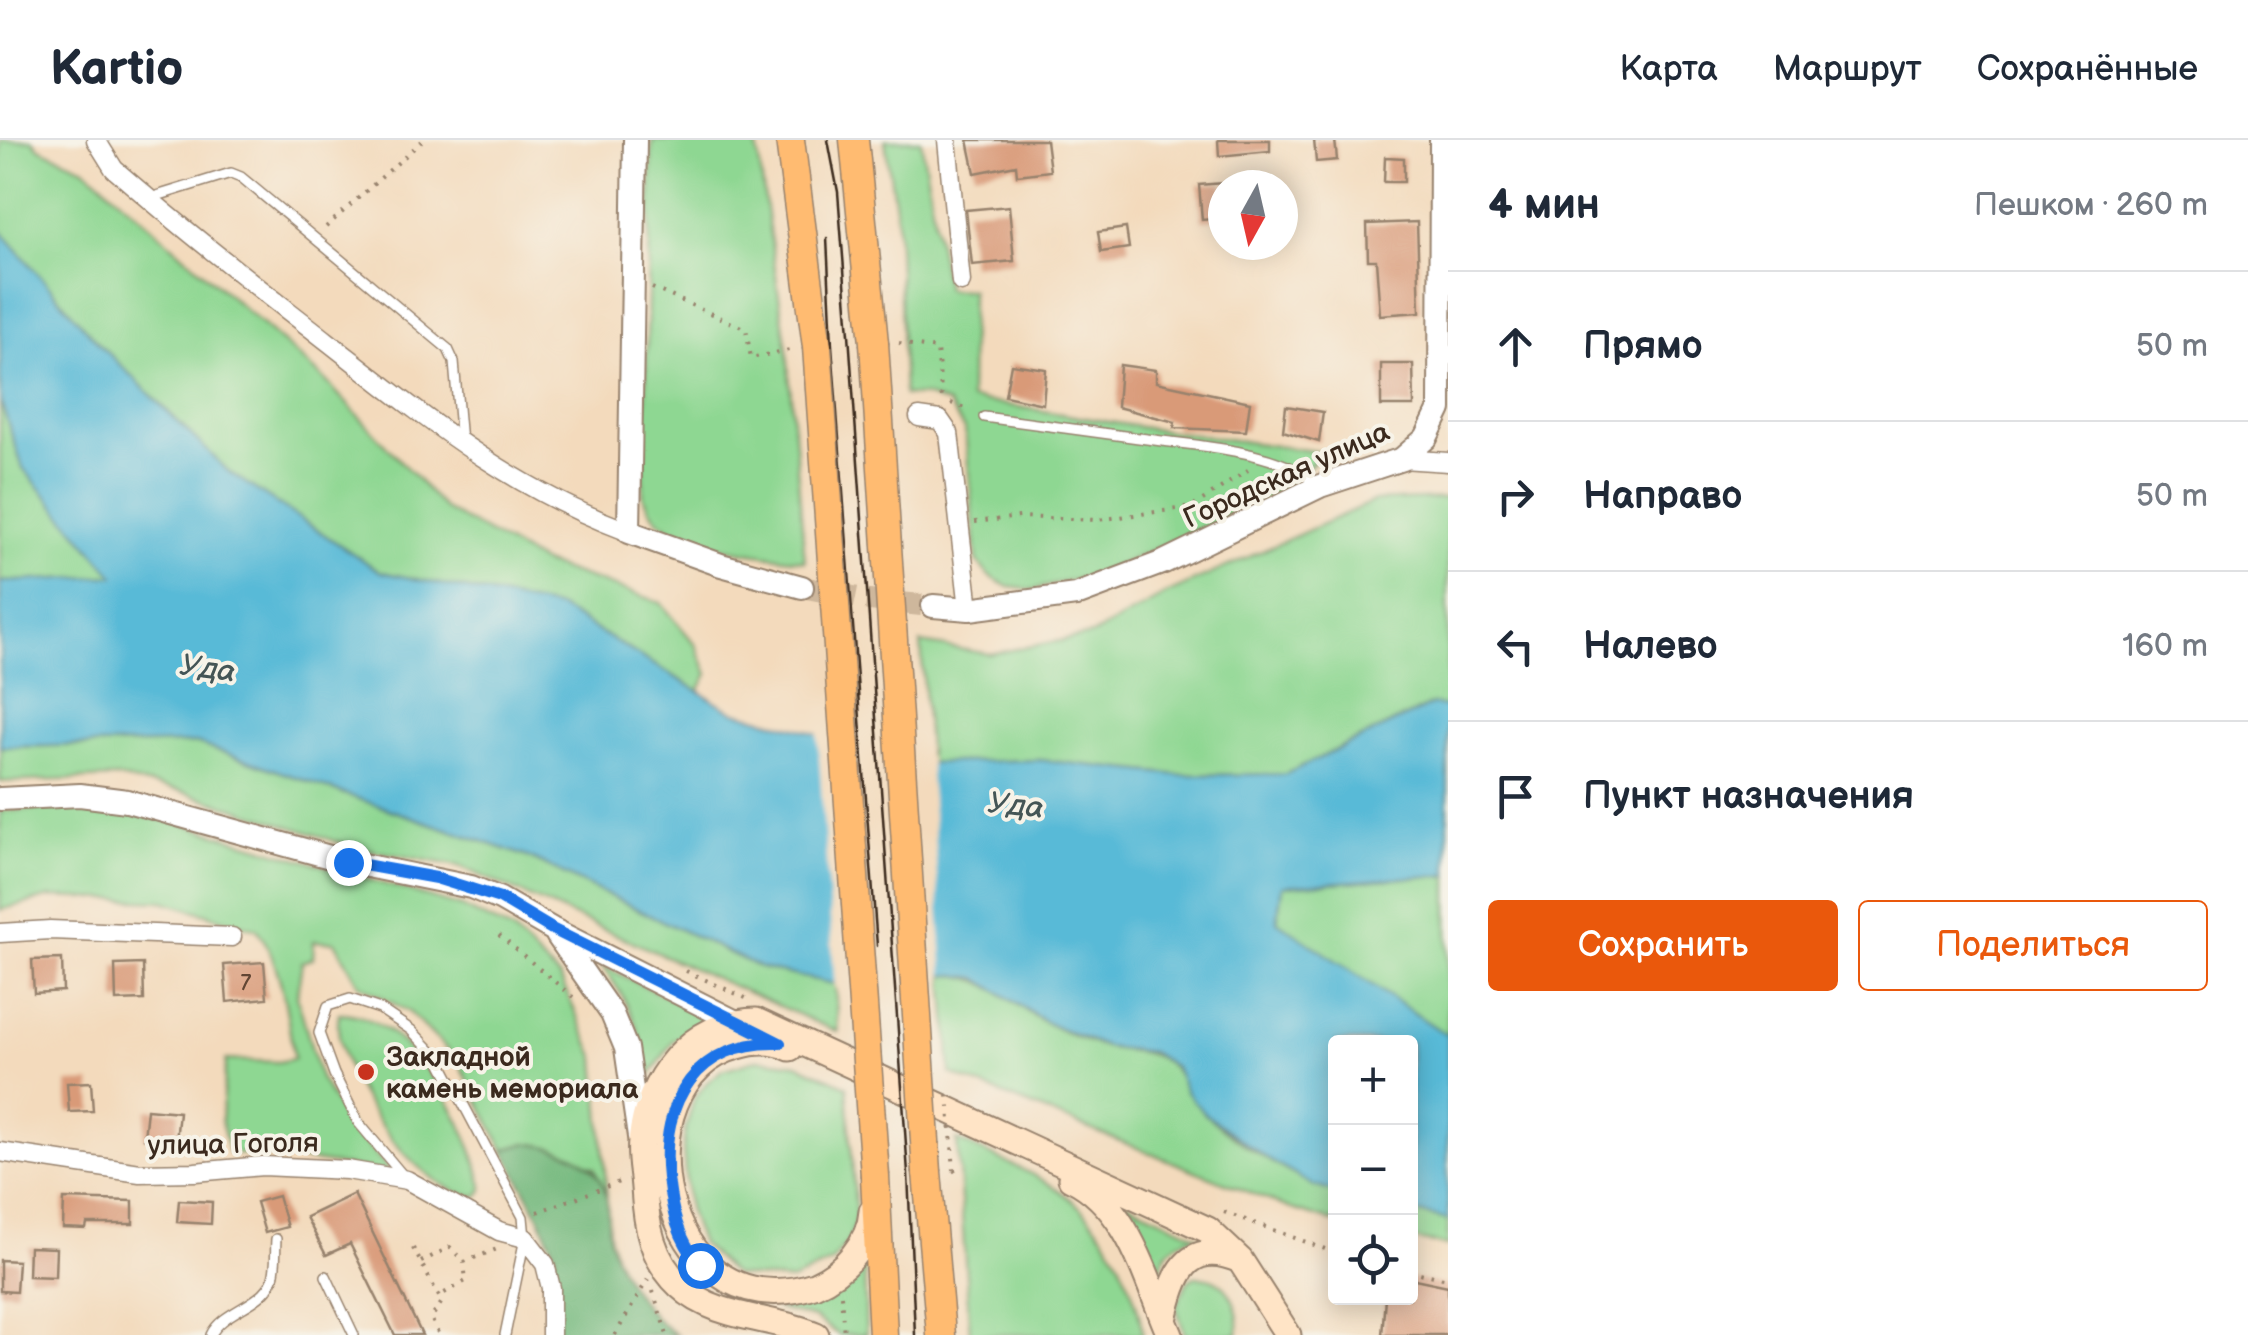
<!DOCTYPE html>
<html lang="ru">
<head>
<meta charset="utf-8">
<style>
  body { margin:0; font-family:"Balsamiq Sans",sans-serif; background:#f6f6f7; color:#1f2937 }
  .controls { position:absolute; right:30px; bottom:30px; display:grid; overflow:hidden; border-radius:10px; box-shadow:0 5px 25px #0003 }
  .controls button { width:90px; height:90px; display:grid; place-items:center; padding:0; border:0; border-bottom:2px solid #e0e1e3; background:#fff; color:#1f2937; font:50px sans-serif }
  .compass { position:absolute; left:1208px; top:30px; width:90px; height:90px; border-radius:50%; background:#fff; box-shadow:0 5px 25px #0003; rotate:188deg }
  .stop { position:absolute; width:30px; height:30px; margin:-22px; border:8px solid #1a73e8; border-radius:50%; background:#fff }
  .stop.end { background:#1a73e8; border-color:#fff; box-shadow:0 2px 10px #0008 }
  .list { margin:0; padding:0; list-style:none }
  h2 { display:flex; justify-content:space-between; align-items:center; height:130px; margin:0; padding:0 40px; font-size:42px }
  h2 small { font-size:32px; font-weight:400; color:#747a83 }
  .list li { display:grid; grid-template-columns:65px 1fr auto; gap:30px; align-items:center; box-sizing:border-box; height:150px; padding:0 40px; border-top:2px solid #e0e1e3 }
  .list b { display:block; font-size:38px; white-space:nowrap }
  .list em { font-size:32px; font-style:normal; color:#747a83 }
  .actions { display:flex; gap:20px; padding:30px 40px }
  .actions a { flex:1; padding:22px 0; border:2px solid #ea580c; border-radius:10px; text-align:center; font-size:35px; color:#ea580c }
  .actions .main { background:#ea580c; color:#fff }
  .icon { flex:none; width:55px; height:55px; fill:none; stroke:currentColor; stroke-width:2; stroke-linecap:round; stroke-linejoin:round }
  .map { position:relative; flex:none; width:1448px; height:1195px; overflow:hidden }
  header { display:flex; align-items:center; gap:60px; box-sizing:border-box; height:140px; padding:0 50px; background:#fff; border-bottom:2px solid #e0e1e3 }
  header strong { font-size:48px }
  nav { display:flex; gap:55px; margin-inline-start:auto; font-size:35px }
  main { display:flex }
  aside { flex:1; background:#fff }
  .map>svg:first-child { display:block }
  .green { fill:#8ed792; stroke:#648058; stroke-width:2.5 }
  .forest { fill:#72b87c; stroke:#56714d; stroke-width:2.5 }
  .water { fill:#58bad7; stroke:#4a727a; stroke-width:2.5 }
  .pier { fill:#f3dabc }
  .building { fill:#d99a78 }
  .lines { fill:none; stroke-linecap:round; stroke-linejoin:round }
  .tertiary-tunnel { stroke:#ceb79c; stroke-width:22; stroke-dasharray:22 11; stroke-linecap:butt }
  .service-casing { stroke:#97826d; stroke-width:12 }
  .minor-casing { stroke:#97826d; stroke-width:21 }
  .tertiary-casing { stroke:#97826d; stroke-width:26 }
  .secondary-casing { stroke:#97826d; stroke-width:29 }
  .primary-casing { stroke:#97826d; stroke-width:31 }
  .path { stroke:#97826d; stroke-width:4; stroke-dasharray:2.5 8; stroke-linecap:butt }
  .service { stroke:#fff; stroke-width:9 }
  .minor { stroke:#fff; stroke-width:18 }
  .tertiary { stroke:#fff; stroke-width:22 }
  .secondary { stroke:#ffe4c6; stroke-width:25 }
  .primary { stroke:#ffbb71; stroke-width:28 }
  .tram { stroke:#3b2a1e; stroke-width:2.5 }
  .primary-bridge-casing { stroke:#97826d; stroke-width:31; stroke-linecap:butt }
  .path-bridge { stroke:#97826d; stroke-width:4; stroke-dasharray:2.5 8; stroke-linecap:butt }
  .primary-bridge { stroke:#ffbb71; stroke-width:28 }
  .route { stroke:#1a73e8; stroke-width:12 }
  .poi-dot { fill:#c8321e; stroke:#f7f3e8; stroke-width:4 }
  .labels { text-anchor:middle; stroke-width:8; stroke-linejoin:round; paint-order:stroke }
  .number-label { font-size:22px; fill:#624634 }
  .street-label { font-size:28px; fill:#3b2a1e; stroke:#f7f3e8 }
  .poi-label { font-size:28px; font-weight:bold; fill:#3b2a1e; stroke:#f7f3e8; text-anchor:start }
  .water-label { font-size:30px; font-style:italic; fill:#445556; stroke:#f7f3e8 }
</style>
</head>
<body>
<header>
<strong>Kartio</strong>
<nav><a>Карта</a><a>Маршрут</a><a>Сохранённые</a></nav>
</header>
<main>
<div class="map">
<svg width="1448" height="1195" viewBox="0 0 1448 1195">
  <rect width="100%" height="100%" fill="#f7f3e8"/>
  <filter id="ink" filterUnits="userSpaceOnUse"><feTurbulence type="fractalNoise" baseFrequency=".01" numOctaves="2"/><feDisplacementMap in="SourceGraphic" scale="20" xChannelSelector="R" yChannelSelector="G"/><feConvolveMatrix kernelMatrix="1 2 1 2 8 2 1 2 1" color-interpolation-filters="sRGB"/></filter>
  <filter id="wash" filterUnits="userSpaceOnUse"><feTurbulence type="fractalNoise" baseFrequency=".0048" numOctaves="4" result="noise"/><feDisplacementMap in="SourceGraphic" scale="40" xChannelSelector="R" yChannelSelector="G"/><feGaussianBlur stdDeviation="2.25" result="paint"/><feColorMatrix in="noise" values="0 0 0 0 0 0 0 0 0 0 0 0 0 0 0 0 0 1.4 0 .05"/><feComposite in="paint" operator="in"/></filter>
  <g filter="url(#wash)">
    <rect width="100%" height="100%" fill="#f3dabc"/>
    <path class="green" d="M0 0H33L39 8 85 28 324 239 445 369 543 423 660 462 696 505 708 534 699 551 559 468 381 432 229 332 99 204 0 90Z
      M652 0H756L787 210 805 421C765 414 682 409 655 376 650 371 647 362 643 356Z
      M885 0H921L946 149 971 150 970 259 1152 289 1320 312 1299 341 1208 386 1099 434 1032 450 1009 447 989 436 977 421 965 291 948 264 925 256 904 255 897 81Z
      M0 260 23 328 115 436 0 442Z
      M1448 358V568L1432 564 1286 634 1178 635 1040 620 929 623 921 503 990 514 1092 495 1168 453 1374 361Z
      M196 603 528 717 761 828 835 844 838 892 459 726 357 708 180 651 118 638 0 642V607Z
      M82 667 169 680 462 767 512 791 560 838 596 918 607 1057 594 1027 527 1003 504 1010 457 919 409 872 359 844 335 802 314 801 313 818 302 822 297 856 320 938 348 985 387 1027 385 1032 300 1019 229 1013 221 981 226 920 278 922 294 919C287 876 283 825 257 789L163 761 51 757 0 770V671Z
      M1448 735V896L1277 782 1282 746Z
      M601 825 710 878 673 901 650 936C641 892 629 860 601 825Z
      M955 835C993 840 1015 867 1048 884 1065 893 1087 902 1105 907 1129 913 1149 908 1170 925 1181 933 1190 960 1205 974 1236 1002 1296 1041 1335 1052V1082L1291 1069 951 934 944 836Z
      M339 873C408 872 475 991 483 1050L478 1056C417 1056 328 930 339 873Z
      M758 919 798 924 847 946 856 1077 850 1099 832 1122 791 1141 734 1135 700 1103 688 1069 683 1009 685 991 694 959 706 943 722 930Z
      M957 1000C990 1016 1030 1030 1060 1051 1105 1082 1135 1142 1143 1195H970Z
      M1118 1058 1198 1096C1175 1099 1163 1111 1159 1134L1141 1092Z
      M1411 1071 1448 1080V1106L1411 1099Z
      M864 1119 866 1195H839L814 1178 778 1169 840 1145Z
      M1195 1137C1227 1135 1241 1165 1238 1195H1185L1176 1166 1188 1141Z"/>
    <path class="forest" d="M527 1003C564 1008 601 1019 607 1061 609 1074 607 1088 610 1100 619 1135 647 1176 676 1195H555V1113L540 1078 504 1010Z"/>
    <path class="water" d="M0 90 99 204 229 332 381 432 559 468 732 571 929 623 1040 620 1178 635 1286 634 1433 564 1448 568V735L1282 746 1277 781 1448 896V1080L1411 1071 1410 902H1336L1335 1052 1314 1046 1269 1020 1205 974 1186 952 1175 927 1151 912 1106 907 1049 884 977 838 955 835 835 844 761 828 528 717 196 603 0 607V442L114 436 23 328 0 260Z"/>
    <path class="pier" d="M817 588 929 617 944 841 835 849Z"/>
    <g id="blocks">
      <path class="building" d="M968 0H1046L1050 31 1017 35 1016 25 975 33Z
        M1218 0H1270V11L1219 16Z
        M1314 0H1335L1337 20 1316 22Z
        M1385 17 1404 18V42H1384Z
        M1223 43V78L1202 80 1199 45Z
        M1009 66 1014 121 972 125 966 70Z
        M1417 82 1420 172 1380 175 1376 120H1368L1367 84Z
        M1126 88 1129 108 1101 112 1098 92Z
        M1011 224 1046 229 1043 264 1005 256Z
        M1381 224H1413L1414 266H1381Z
        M1120 225 1156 230V242L1250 262 1246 291 1174 288 1175 282 1117 267Z
        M1286 266 1323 272 1319 302 1283 291Z
        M62 819 63 851 34 853 32 820Z
        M264 822 267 858 227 862 224 825Z
        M143 824 144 860 116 861 115 825Z
        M91 942 93 971 69 972 67 943Z
        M147 969 179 972 176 1001 144 998Z
        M354 1054 422 1195H395L350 1104 326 1115 306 1077Z
        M278 1056 287 1087 265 1093 256 1062Z
        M64 1059 133 1061V1084H87L86 1089 63 1088Z
        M179 1060 212 1062 211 1084 177 1082Z
        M29 1107 56 1108 55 1137 28 1136Z
        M0 1120 18 1121 16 1152 0 1151Z
        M1410 1138 1448 1146V1195H1382L1385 1158H1410Z"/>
    </g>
  </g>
  <g filter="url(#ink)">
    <use href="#blocks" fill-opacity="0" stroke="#97826d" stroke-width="2.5"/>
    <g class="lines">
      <path class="tertiary-tunnel" d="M802 447 869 460 933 466"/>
      <defs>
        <path id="service" d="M150 58 231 33 241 37 448 209 454 222 461 302
          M984 277C1036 284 1087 291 1139 298 1193 306 1277 308 1318 345
          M405 1038 358 982 334 934 319 893 328 866 350 859 380 869 411 890 440 920 523 1077 525 1098 505 1195
          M326 1136 354 1195
          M211 1195C222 1171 261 1166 272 1141 277 1129 275 1112 276 1099"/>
        <path id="minor" d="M96 0 114 29 148 58C206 108 267 154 327 201 427 279 508 347 629 392
          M947 0 961 142
          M919 277 940 280 949 293 969 469
          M1402 319 1448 322
          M0 793 50 790 232 797
          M0 1012 140 1033 195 1032 263 1026 347 1030 407 1040 499 1091 525 1098 545 1124 551 1148V1195"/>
        <path id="tertiary" d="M635 0 629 392 721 425 802 447
          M933 466 969 469 1076 455 1164 422 1320 346 1402 319 1426 298 1440 269 1441 0
          M0 659 80 655 127 661 348 722 471 747 500 759 552 789 746 887
          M557 795 612 874 626 908 639 997"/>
        <path id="secondary" d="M790 908C774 900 755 901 738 906 613 939 656 1195 814 1145 844 1132 870 1103 872 1071
          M1071 1038C1130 1066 1146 1141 1170 1195
          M1164 1180C1173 1137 1186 1097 1240 1120
          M816 1195C773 1176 716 1180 680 1146 652 1120 646 1085 644 1048 643 1033 639 1017 641 1002 648 939 689 883 756 881L1208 1090 1240 1120 1288 1195"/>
        <path id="primary" d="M790 0 817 207
          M854 0 874 203
          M927 1032 941 1195
          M875 1036 883 1195"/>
      </defs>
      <use href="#service" class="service-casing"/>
      <use href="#minor" class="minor-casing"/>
      <use href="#tertiary" class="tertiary-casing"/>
      <use href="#secondary" class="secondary-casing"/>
      <use href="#primary" class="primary-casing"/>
      <path class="path" d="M326 87 423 0
        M652 148 746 189 751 218 794 209
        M899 203 937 209 942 260
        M951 263 970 270
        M975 382 1020 377 1098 380 1192 367 1248 330
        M499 795 573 857
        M686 831 750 860
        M954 1030 958 1036
        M537 1072 622 1041
        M1224 1072 1336 1113
        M413 1108 442 1162 431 1178 439 1195
        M421 1122 450 1107 464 1122 466 1141 439 1156
        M464 1122 497 1109
        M1410 1131 1448 1139
        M653 1151 667 1195
        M841 1155 844 1195
        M615 1195 648 1139"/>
      <use href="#service" class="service"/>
      <use href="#minor" class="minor"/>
      <use href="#tertiary" class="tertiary"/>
      <use href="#secondary" class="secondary"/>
      <use href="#primary" class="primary"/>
      <path class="tram" d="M828 0 838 52 849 194 908 1033 915 1195
        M827 98 832 205 877 806"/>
      <defs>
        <path id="primary-bridge" d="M874 203 927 1032
          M817 207 875 1036"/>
      </defs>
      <use href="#primary-bridge" class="primary-bridge-casing"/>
      <path class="path-bridge" d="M948 955 954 1030"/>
      <use href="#primary-bridge" class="primary-bridge"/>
    </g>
  </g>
  <g class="lines" filter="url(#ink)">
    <path class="route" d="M348 722 436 738 500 758 552 789 780 903C698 900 659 961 668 1038 672 1072 677 1097 700 1125"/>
  </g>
  <circle class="poi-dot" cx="366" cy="932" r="10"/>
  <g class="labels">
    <g class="number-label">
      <text x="246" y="850">7</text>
    </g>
    <g class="street-label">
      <text transform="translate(1286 334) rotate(-24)" y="10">Городская улица</text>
      <text transform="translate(233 1003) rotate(-1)" y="10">улица Гоголя</text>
    </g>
    <g class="poi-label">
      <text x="386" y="926">Закладной<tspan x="386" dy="32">камень мемориала</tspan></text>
    </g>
    <g class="water-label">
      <text transform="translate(208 528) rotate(8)" y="10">Уда</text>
      <text transform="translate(1016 665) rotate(6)" y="10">Уда</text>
    </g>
  </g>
</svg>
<div class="controls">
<button>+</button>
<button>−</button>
<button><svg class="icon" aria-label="locate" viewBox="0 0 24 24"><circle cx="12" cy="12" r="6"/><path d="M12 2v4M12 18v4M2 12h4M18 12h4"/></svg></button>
</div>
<svg class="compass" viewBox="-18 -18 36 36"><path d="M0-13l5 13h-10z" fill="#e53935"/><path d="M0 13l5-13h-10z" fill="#747a83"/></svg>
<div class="stop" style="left:700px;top:1125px"></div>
<div class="stop end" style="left:348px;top:722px"></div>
</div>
<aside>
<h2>4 мин<small>Пешком · 260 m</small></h2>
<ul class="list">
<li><svg class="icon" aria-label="ahead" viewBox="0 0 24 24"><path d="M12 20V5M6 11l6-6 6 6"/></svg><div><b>Прямо</b></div><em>50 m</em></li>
<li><svg class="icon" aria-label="right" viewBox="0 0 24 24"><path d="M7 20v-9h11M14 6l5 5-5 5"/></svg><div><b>Направо</b></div><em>50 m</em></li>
<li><svg class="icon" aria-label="left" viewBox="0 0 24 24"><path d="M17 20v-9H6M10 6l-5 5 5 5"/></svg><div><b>Налево</b></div><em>160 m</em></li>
<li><svg class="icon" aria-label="arrive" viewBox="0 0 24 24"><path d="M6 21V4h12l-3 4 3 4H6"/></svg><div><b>Пункт назначения</b></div></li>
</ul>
<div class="actions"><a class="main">Сохранить</a><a>Поделиться</a></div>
</aside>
</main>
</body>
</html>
